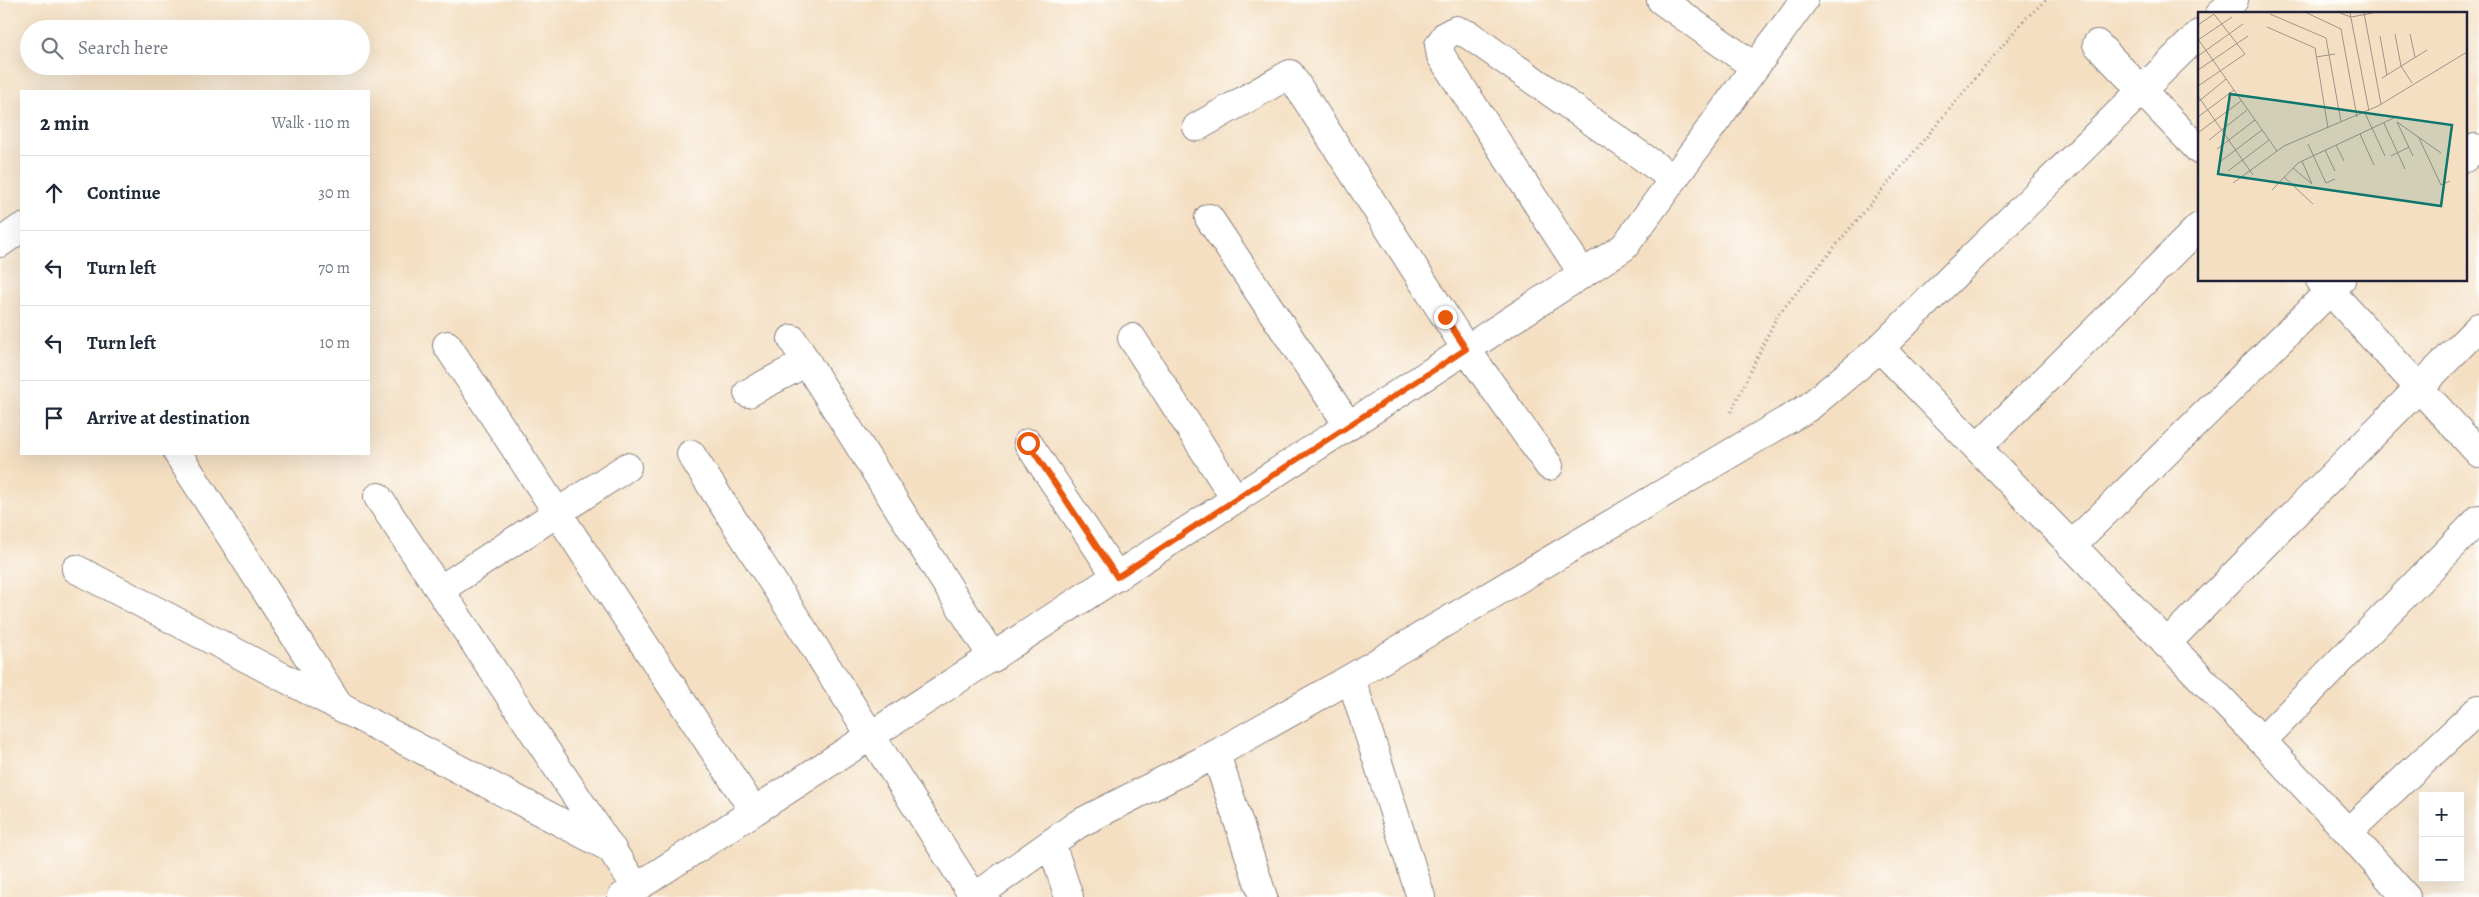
<!DOCTYPE html>
<html lang="en">
<head>
<meta charset="utf-8">
<style>
  body { margin:0; font-family:Alegreya,serif; background:#f2f2f3; color:#1f2937 }
  .controls { position:absolute; right:15px; bottom:15px; display:grid; overflow:hidden; border-radius:0px; box-shadow:0 5px 20px #0002 }
  .controls button { width:45px; height:45px; display:grid; place-items:center; padding:0; border:0; border-bottom:1px solid #e0e1e3; background:#fff; color:#1f2937; font:25px sans-serif }
  .stop { position:absolute; width:15px; height:15px; margin:-11px; border:4px solid #ea580c; border-radius:50%; background:#fff }
  .stop.end { background:#ea580c; border-color:#fff; box-shadow:0 1px 5px #0008 }
  .list { margin:0; padding:0; list-style:none }
  h2 { display:flex; justify-content:space-between; align-items:center; height:65px; margin:0; padding:0 20px; font-size:21px }
  h2 small { font-size:16px; font-weight:400; color:#747a83 }
  .list li { display:grid; grid-template-columns:32px 1fr auto; gap:15px; align-items:center; box-sizing:border-box; height:75px; padding:0 20px; border-top:1px solid #e0e1e3 }
  .list b { display:block; font-size:19px; white-space:nowrap }
  .list em { font-size:16px; font-style:normal; color:#747a83 }
  .icon { flex:none; width:28px; height:28px; fill:none; stroke:currentColor; stroke-width:2; stroke-linecap:round; stroke-linejoin:round }
  .map { position:relative; flex:none; width:2479px; height:897px; overflow:hidden }
  .search { position:absolute; background:#fff; box-shadow:0 5px 20px #0002; left:20px; top:20px; width:350px; height:55px; display:flex; align-items:center; gap:12px; box-sizing:border-box; padding:0 18px; border-radius:28px; color:#747a83; font-size:19px }
  .panel { position:absolute; background:#fff; box-shadow:0 5px 20px #0002; left:20px; top:90px; width:350px; height:365px; border-radius:0px }
  .map>svg:first-child { display:block }
  .lines { fill:none; stroke-linecap:round; stroke-linejoin:round }
  .minor-casing { stroke:#8b807e; stroke-width:30 }
  .path { stroke:#8b807e; stroke-width:3; stroke-dasharray:1 4; stroke-linecap:butt }
  .minor { stroke:#fff; stroke-width:28 }
  .route { stroke:#ea580c; stroke-width:6 }
  .inset-road { fill:none; stroke:#a0938c; stroke-width:1 }
  .view { fill:#0f766e; fill-opacity:0.15; stroke:#0f766e; stroke-width:2.5 }
  .inset-edge { fill:none; stroke:#22223b; stroke-width:2.5 }
</style>
</head>
<body>
<div class="map">
<svg width="2479" height="897" viewBox="0 0 2479 897">
  <rect width="100%" height="100%" fill="#fdfcf7"/>
  <filter id="ink" filterUnits="userSpaceOnUse"><feTurbulence type="fractalNoise" baseFrequency=".02" numOctaves="2"/><feDisplacementMap in="SourceGraphic" scale="10" xChannelSelector="R" yChannelSelector="G"/><feConvolveMatrix kernelMatrix="1 2 1 2 8 2 1 2 1" color-interpolation-filters="sRGB"/></filter>
  <filter id="wash" filterUnits="userSpaceOnUse"><feTurbulence type="fractalNoise" baseFrequency=".0096" numOctaves="4" result="noise"/><feDisplacementMap in="SourceGraphic" scale="20" xChannelSelector="R" yChannelSelector="G"/><feGaussianBlur stdDeviation="1.12" result="paint"/><feColorMatrix in="noise" values="0 0 0 0 0 0 0 0 0 0 0 0 0 0 0 0 0 1.4 0 .05"/><feComposite in="paint" operator="in"/></filter>
  <g filter="url(#wash)">
    <rect width="100%" height="100%" fill="#f4dfc2"/>
  </g>
  <g filter="url(#ink)">
    <g class="lines">
      <defs>
        <path id="minor" d="M1661 0 1755 67
          M2220 14 2234 0
          M2097 44 2199 150
          M1197 127 1290 74 1466 349 1549 466
          M2465 158 2475 148
          M1209 218 1349 426
          M0 243 21 228
          M1583 274 1441 56 1439 45 1446 35 1456 30 1469 35 1674 179
          M2320 280 2479 453
          M1132 338 1236 500
          M792 339 993 658
          M447 345 754 811
          M1880 348 2262 741 2348 832 2406 897
          M748 393 807 362
          M1028 443 1117 577
          M1978 447 2199 227
          M178 454 339 705
          M691 454 974 897
          M378 497 637 888
          M2071 546 2341 280
          M76 569 612 849
          M441 589 627 467
          M2166 644 2479 327
          M1351 678 1421 897
          M2262 741 2479 519
          M1216 754 1263 897
          M2348 832 2479 709
          M1051 843 1069 897
          M622 897 1624 247 1804 0
          M975 897 1078 824 1216 754 1351 678 1809 407 1880 348 2199 34"/>
      </defs>
      <use href="#minor" class="minor-casing"/>
      <path class="path" d="M1731 412 1777 316 2024 20 2046 0"/>
      <use href="#minor" class="minor"/>
    </g>
  </g>
  <g class="lines" filter="url(#ink)">
    <path class="route" d="M1028 443 1117 577 1466 349 1445 317"/>
  </g>
  <g transform="translate(2198 12)">
    <rect width="269" height="269" fill="#f4dfc2"/>
    <path class="inset-road" d="M109 1 143 17 159 105M142 1 153 5 175 1M152 1 171 99M166 1 183 92M72 2 128 26 143 110M0 13 16 2 47 42 0 74M69 15 117 36 130 116M197 22 203 54 214 71M212 22 217 45M182 24 189 63M0 27 79 139M0 28 34 5M0 44 45 12M118 45 137 42M0 58 50 24M184 66 229 38M0 84 55 163M0 90 28 67M167 101 187 144M0 105 36 78M199 110 243 141M199 110 215 144M186 111 207 157M1 120 43 89M162 122 176 153M221 126 243 173 252 169M11 128 49 98M110 132 128 171 137 167M138 133 146 149M19 137 57 108M127 138 137 159M193 144 211 135M23 149 64 118M95 156 114 172 104 149M30 159 71 128M86 165 115 192M35 171 86 134 180 94 269 40M74 178 100 151 200 104"/>
    <path class="view" d="M32 82 254 113 243 194 20 162Z"/>
    <rect width="269" height="269" class="inset-edge"/>
  </g>
</svg>
<div class="controls">
<button>+</button>
<button>−</button>
</div>
<div class="stop" style="left:1028px;top:443px"></div>
<div class="stop end" style="left:1445px;top:317px"></div>
<div class="search"><svg class="icon" aria-label="search" viewBox="0 0 24 24"><circle cx="10" cy="10" r="6"/><path d="M15 15l6 6"/></svg>Search here</div>
<section class="panel">
<h2>2 min<small>Walk · 110 m</small></h2>
<ul class="list">
<li><svg class="icon" aria-label="ahead" viewBox="0 0 24 24"><path d="M12 20V5M6 11l6-6 6 6"/></svg><div><b>Continue</b></div><em>30 m</em></li>
<li><svg class="icon" aria-label="left" viewBox="0 0 24 24"><path d="M17 20v-9H6M10 6l-5 5 5 5"/></svg><div><b>Turn left</b></div><em>70 m</em></li>
<li><svg class="icon" aria-label="left" viewBox="0 0 24 24"><path d="M17 20v-9H6M10 6l-5 5 5 5"/></svg><div><b>Turn left</b></div><em>10 m</em></li>
<li><svg class="icon" aria-label="arrive" viewBox="0 0 24 24"><path d="M6 21V4h12l-3 4 3 4H6"/></svg><div><b>Arrive at destination</b></div></li>
</ul>
</section>
</div>
</body>
</html>
